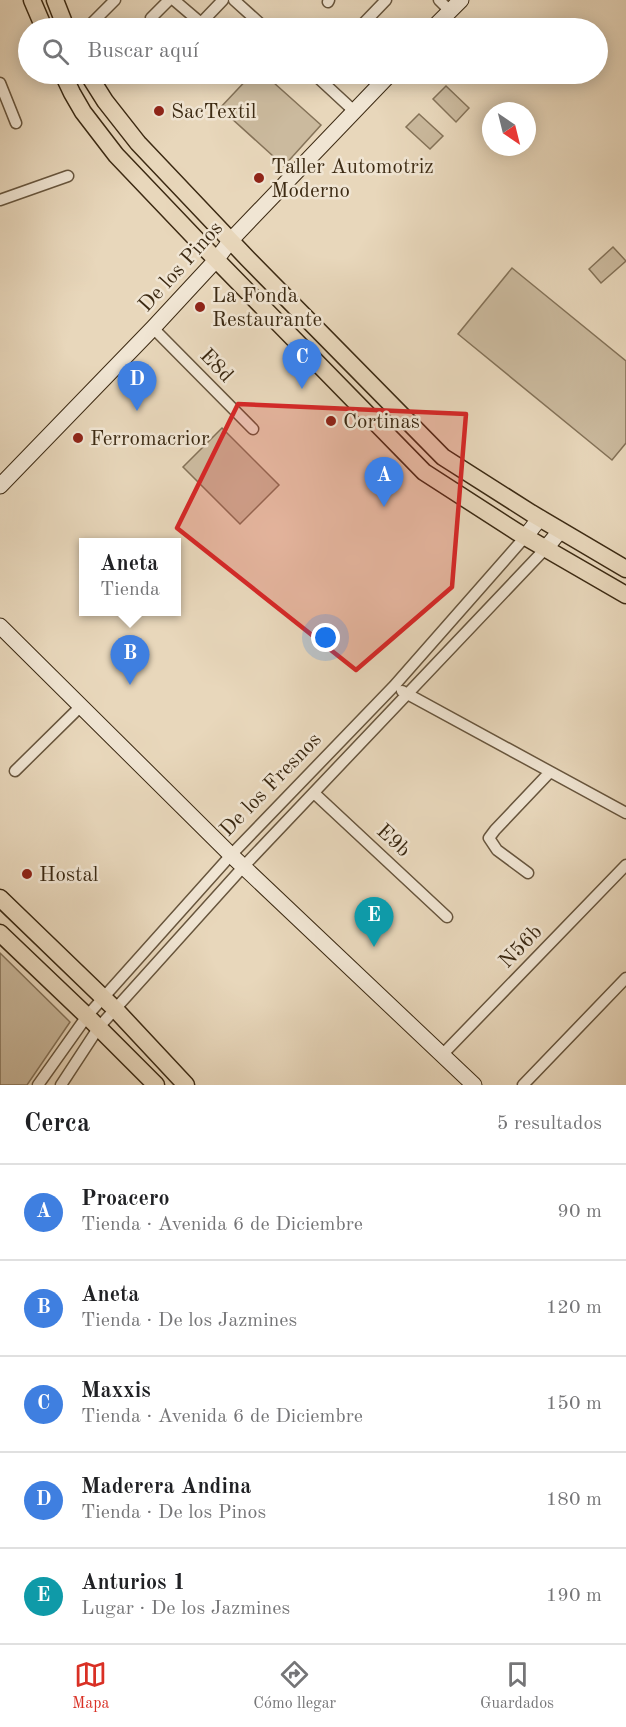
<!DOCTYPE html>
<html lang="es">
<head>
<meta charset="utf-8">
<style>
  body { margin:0; font-family:"Old Standard TT",serif; background:#f6f6f6; color:#202124 }
  .compass { position:absolute; left:482px; top:102px; width:54px; height:54px; border-radius:50%; background:#fff; box-shadow:0 3px 15px #0003; rotate:145deg }
  .you { position:absolute; left:326px; top:638px; width:21px; height:21px; margin:-15px; border:4px solid #fff; border-radius:50%; background:#1a73e8; box-shadow:0 0 0 9px #1a73e833 }
  .badge { display:grid; place-items:center; width:39px; height:39px; border-radius:50%; background:#d93025; color:#fff; font-size:20px; font-weight:700 }
  .pin { position:absolute; translate:-50% -50px; filter:drop-shadow(0 2px 3px #0008) }
  .pin::after { content:''; position:absolute; top:32px; width:21px; height:18px; background:inherit; clip-path:polygon(0 0,100% 0,50% 100%) }
  .popup { position:absolute; left:79px; top:538px; width:102px; height:78px; box-sizing:border-box; display:grid; place-content:center; border-radius:0px; background:#fff; filter:drop-shadow(0 2px 4px #0005); font-size:20px; white-space:nowrap; color:#757577 }
  .popup b { font-size:22px; color:#202124 }
  .popup::after { content:''; position:absolute; left:50%; top:100%; margin-left:-12px; border:12px solid transparent; border-top-color:#fff }
  .list { margin:0; padding:0; list-style:none }
  h2 { display:flex; justify-content:space-between; align-items:center; height:78px; margin:0; padding:0 24px; font-size:26px }
  h2 small { font-size:20px; font-weight:400; color:#757577 }
  .list li { display:grid; grid-template-columns:39px 1fr auto; gap:18px; align-items:center; box-sizing:border-box; height:96px; padding:0 24px; border-top:2px solid #e0e0e0 }
  .list b { display:block; font-size:22px; white-space:nowrap }
  .list p { margin:0; font-size:20px; white-space:nowrap; color:#757577 }
  .list em { font-size:20px; font-style:normal; color:#757577 }
  .icon { flex:none; width:33px; height:33px; fill:none; stroke:currentColor; stroke-width:2; stroke-linecap:round; stroke-linejoin:round }
  .map { position:relative; flex:none; width:626px; height:1085px; overflow:hidden }
  .search { position:absolute; background:#fff; box-shadow:0 3px 15px #0003; left:18px; right:18px; top:18px; height:66px; display:flex; align-items:center; gap:15px; box-sizing:border-box; padding:0 21px; border-radius:33px; color:#757577; font-size:22px }
  .sheet { height:558px; background:#fff }
  nav { display:flex; justify-content:space-around; align-items:center; box-sizing:border-box; height:84px; border-top:2px solid #e0e0e0; background:#fff; font-size:16px; color:#757577 }
  nav a { display:grid; justify-items:center; gap:3px }
  nav .on { color:#d93025 }
  .map>svg:first-child { display:block }
  .green { fill:#cbba9e; stroke:#847258; stroke-width:1.5 }
  .lines { fill:none; stroke-linecap:round; stroke-linejoin:round }
  .street-casing { stroke:#67553d; stroke-width:13 }
  .secondary-casing { stroke:#3c2a13; stroke-width:17 }
  .primary-casing { stroke:#3c2a13; stroke-width:19 }
  .street { stroke:#f0e5d3; stroke-width:10 }
  .secondary { stroke:#f0e5d3; stroke-width:15 }
  .primary { stroke:#e8d7bb; stroke-width:16 }
  .marked { fill:#d62828; fill-opacity:0.2; stroke:#d62828; stroke-width:4.5; stroke-linejoin:round }
  .poi-dot { fill:#8f2418; stroke:#f0e5d3; stroke-width:2 }
  .labels { text-anchor:middle; stroke-width:5; stroke-linejoin:round; paint-order:stroke }
  .poi-label { font-size:21px; fill:#3c2a13; stroke:#f0e5d3; text-anchor:start }
  .street-label { font-size:21px; fill:#3c2a13; stroke:#f0e5d3 }
</style>
</head>
<body>
<div class="map">
<svg width="626" height="1085" viewBox="0 0 626 1085">
  <rect width="100%" height="100%" fill="#e8d7bb"/>
  <filter id="stains"><feTurbulence type="fractalNoise" baseFrequency=".00333" numOctaves="4"/><feColorMatrix values="0 0 0 0 .2 0 0 0 0 .09 0 0 0 0 .02 0 0 0 .5 -.17"/></filter>
  <radialGradient id="worn" r=".72"><stop offset=".6" stop-color="#630" stop-opacity="0"/><stop offset="1" stop-color="#630" stop-opacity=".3"/></radialGradient>
  <path class="green" d="M252 74H264L321 125 284 166 220 108Z
    M446 86 469 108 456 122 433 99Z
    M419 114 443 136 430 149 406 127Z
    M613 247 626 261 601 283 589 269Z
    M512 268 626 361V443L612 460 458 334Z
    M222 428 279 485 240 524 183 467Z
    M0 953 70 1022 27 1085H0Z"/>
  <g class="lines">
    <defs>
      <path id="street" d="M174 0 201 23 223 0
        M234 0 265 28
        M439 0 450 11
        M328 2 329 0
        M151 18 169 0
        M87 28 115 0
        M359 28 386 0
        M314 74 354 111
        M0 83 16 123
        M0 200 68 176
        M153 328 253 429
        M402 691 626 813
        M15 771 81 706
        M314 793 447 917
        M528 873 497 850 489 838 495 830 550 772
        M442 1055 626 865
        M38 1085 87 1016 103 998 231 855 394 686 525 537
        M61 1085 99 1027 244 866 546 548
        M523 1085 626 978"/>
      <path id="secondary" d="M433 28 461 0
        M0 486 153 328 216 260 231 240 390 74
        M525 537 540 518
        M546 548 560 531
        M0 626 231 855 474 1085"/>
      <path id="primary" d="M32 0 44 28
        M55 0 66 28
        M63 74 72 93 83 112 116 155 197 240 424 472 517 532 626 595
        M88 74 105 101 138 143 248 259 443 457 531 513 626 569
        M0 898 115 1009 186 1085
        M0 933 87 1016 156 1085"/>
    </defs>
    <use href="#street" class="street-casing"/>
    <use href="#secondary" class="secondary-casing"/>
    <use href="#primary" class="primary-casing"/>
    <use href="#street" class="street"/>
    <use href="#secondary" class="secondary"/>
    <use href="#primary" class="primary"/>
  </g>
  <path class="marked" d="M238 404 466 414 452 587 356 670 177 528Z"/>
  <g class="poi-dot">
    <circle cx="159" cy="111" r="6"/>
    <circle cx="259" cy="178" r="6"/>
    <circle cx="200" cy="307" r="6"/>
    <circle cx="331" cy="421" r="6"/>
    <circle cx="78" cy="438" r="6"/>
    <circle cx="27" cy="874" r="6"/>
  </g>
  <g class="labels">
    <g class="poi-label">
      <text x="171" y="118">SacTextil</text>
      <text x="271" y="173">Taller Automotriz<tspan x="271" dy="24">Moderno</tspan></text>
      <text x="212" y="302">La Fonda<tspan x="212" dy="24">Restaurante</tspan></text>
      <text x="343" y="428">Cortinas</text>
      <text x="90" y="445">Ferromacrior</text>
      <text x="39" y="881">Hostal</text>
    </g>
    <g class="street-label">
      <text transform="translate(180 266) rotate(-48)" y="7">De los Pinos</text>
      <text transform="translate(217 365) rotate(46)" y="7">E8d</text>
      <text transform="translate(270 784) rotate(-46)" y="7">De los Fresnos</text>
      <text transform="translate(394 840) rotate(43)" y="7">E9b</text>
      <text transform="translate(520 946) rotate(-46)" y="7">N56b</text>
    </g>
  </g>
  <rect width="100%" height="100%" filter="url(#stains)"/>
  <rect width="100%" height="100%" fill="url(#worn)"/>
</svg>
<svg class="compass" viewBox="-18 -18 36 36"><path d="M0-13l5 13h-10z" fill="#e53935"/><path d="M0 13l5-13h-10z" fill="#757577"/></svg>
<div class="you"></div>
<div class="pin badge" style="left:384px;top:507px;background:#3f7fe0">A</div>
<div class="pin badge" style="left:130px;top:685px;background:#3f7fe0">B</div>
<div class="popup"><b>Aneta</b>Tienda</div>
<div class="pin badge" style="left:302px;top:389px;background:#3f7fe0">C</div>
<div class="pin badge" style="left:137px;top:411px;background:#3f7fe0">D</div>
<div class="pin badge" style="left:374px;top:947px;background:#0f9aa8">E</div>
<div class="search"><svg class="icon" aria-label="search" viewBox="0 0 24 24"><circle cx="10" cy="10" r="6"/><path d="M15 15l6 6"/></svg>Buscar aquí</div>
</div>
<section class="sheet">
<h2>Cerca<small>5 resultados</small></h2>
<ul class="list">
<li><span class="badge" style="background:#3f7fe0">A</span><div><b>Proacero</b><p>Tienda · Avenida 6 de Diciembre</p></div><em>90 m</em></li>
<li><span class="badge" style="background:#3f7fe0">B</span><div><b>Aneta</b><p>Tienda · De los Jazmines</p></div><em>120 m</em></li>
<li><span class="badge" style="background:#3f7fe0">C</span><div><b>Maxxis</b><p>Tienda · Avenida 6 de Diciembre</p></div><em>150 m</em></li>
<li><span class="badge" style="background:#3f7fe0">D</span><div><b>Maderera Andina</b><p>Tienda · De los Pinos</p></div><em>180 m</em></li>
<li><span class="badge" style="background:#0f9aa8">E</span><div><b>Anturios 1</b><p>Lugar · De los Jazmines</p></div><em>190 m</em></li>
</ul>
</section>
<nav>
<a class="on"><svg class="icon" aria-label="map" viewBox="0 0 24 24"><path d="M3 6l6-2 6 2 6-2v14l-6 2-6-2-6 2zM9 4v14M15 6v14"/></svg>Mapa</a>
<a><svg class="icon" aria-label="directions" viewBox="0 0 24 24"><path d="M12 3l9 9-9 9-9-9zM9 14v-3h6M13 9l2 2-2 2"/></svg>Cómo llegar</a>
<a><svg class="icon" aria-label="saved" viewBox="0 0 24 24"><path d="M7 4h10v16l-5-4-5 4z"/></svg>Guardados</a>
</nav>
</body>
</html>
